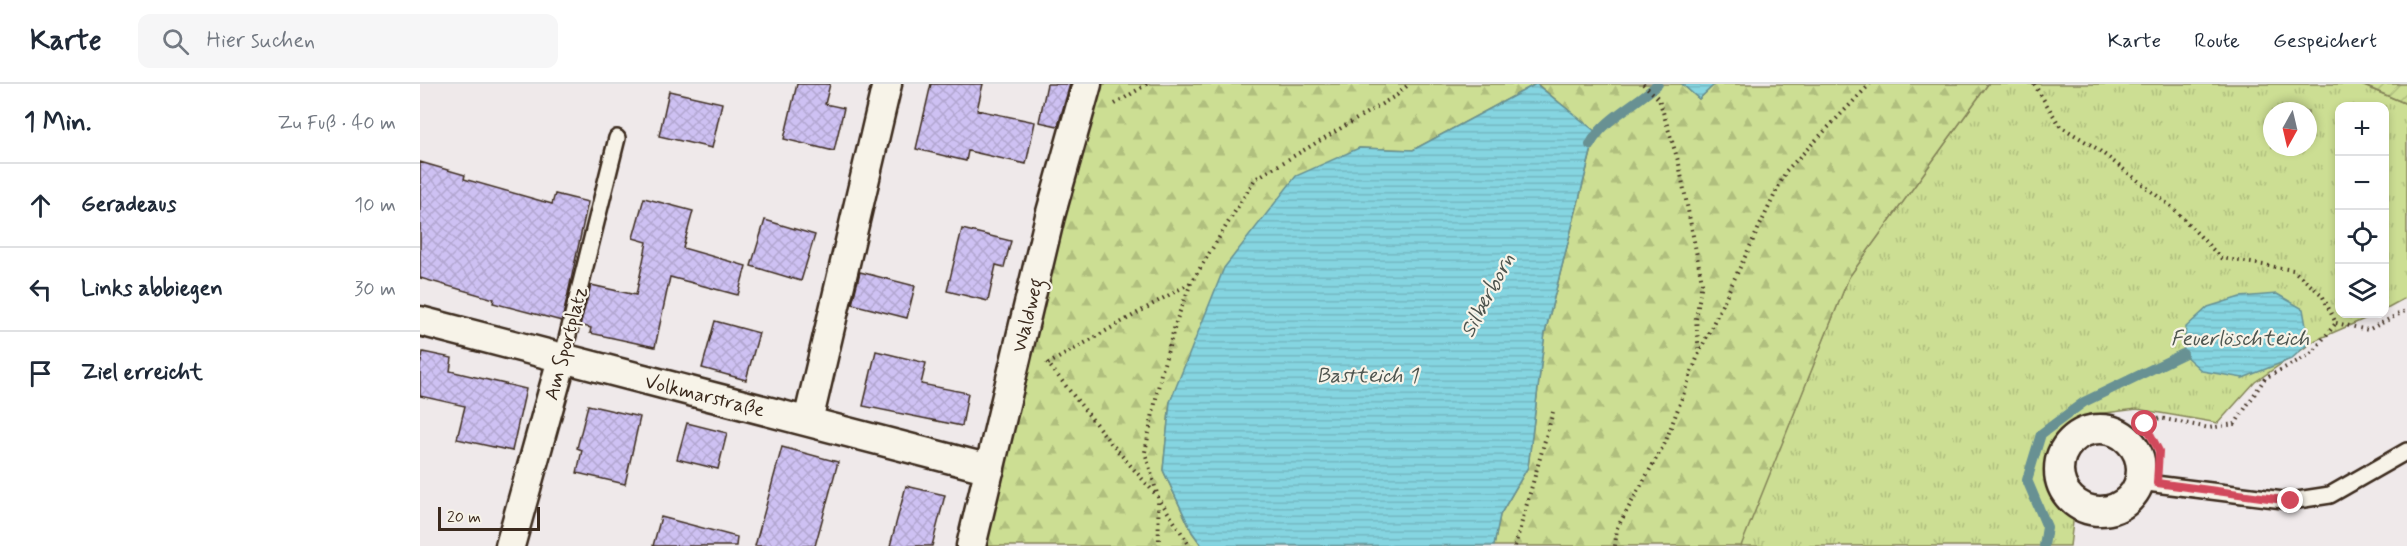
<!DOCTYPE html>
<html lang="de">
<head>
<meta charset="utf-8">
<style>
  body { margin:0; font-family:Mynerve,sans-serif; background:#f6f6f7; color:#1f2937 }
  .controls { position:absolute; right:18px; top:18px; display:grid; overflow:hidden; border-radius:12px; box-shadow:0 3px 9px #0003 }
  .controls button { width:54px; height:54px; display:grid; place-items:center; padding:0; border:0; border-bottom:2px solid #e0e1e3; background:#fff; color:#1f2937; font:30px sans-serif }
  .compass { position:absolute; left:1843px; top:18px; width:54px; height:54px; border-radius:50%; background:#fff; box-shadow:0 3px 9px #0003; rotate:188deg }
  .scale { position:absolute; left:18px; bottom:15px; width:102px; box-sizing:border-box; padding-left:6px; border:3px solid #3b2a1e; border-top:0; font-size:16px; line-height:21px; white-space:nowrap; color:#3b2a1e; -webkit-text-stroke:4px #f7f3e8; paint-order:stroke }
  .stop { position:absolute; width:18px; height:18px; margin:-14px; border:4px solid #d1495b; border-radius:50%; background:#fff }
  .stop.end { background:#d1495b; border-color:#fff; box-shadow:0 2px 6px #0008 }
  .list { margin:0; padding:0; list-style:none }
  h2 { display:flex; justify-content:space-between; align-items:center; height:78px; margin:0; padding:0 24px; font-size:26px }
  h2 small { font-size:20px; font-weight:400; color:#747a83 }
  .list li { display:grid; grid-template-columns:39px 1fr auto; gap:18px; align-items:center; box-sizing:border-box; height:84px; padding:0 24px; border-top:2px solid #e0e1e3 }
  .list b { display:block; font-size:22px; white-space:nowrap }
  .list em { font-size:20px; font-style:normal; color:#747a83 }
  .icon { flex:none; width:33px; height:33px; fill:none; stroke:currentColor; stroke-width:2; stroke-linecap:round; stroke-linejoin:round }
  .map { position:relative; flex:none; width:1987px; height:462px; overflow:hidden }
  header { display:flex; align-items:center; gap:36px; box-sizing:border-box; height:84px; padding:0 30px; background:#fff; border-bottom:2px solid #e0e1e3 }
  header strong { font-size:28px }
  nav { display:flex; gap:33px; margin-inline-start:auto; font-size:21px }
  .search { width:420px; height:54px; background:#f6f6f7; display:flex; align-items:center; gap:15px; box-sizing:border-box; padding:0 21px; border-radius:12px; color:#747a83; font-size:22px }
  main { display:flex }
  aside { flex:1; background:#fff }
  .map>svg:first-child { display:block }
  .grass { fill:url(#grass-tufts); stroke:#848458; stroke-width:1.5; fill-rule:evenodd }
  .forest { fill:url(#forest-firs); stroke:#848458; stroke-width:1.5 }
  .garden { fill:url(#garden-furrows); stroke:#848458; stroke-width:1.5 }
  .water { fill:url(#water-rules); stroke:#679193; stroke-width:1.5 }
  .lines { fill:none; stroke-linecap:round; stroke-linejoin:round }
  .stream { stroke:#679193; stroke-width:10 }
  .building { fill:url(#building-cross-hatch); stroke:#3b2a1e; stroke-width:1.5 }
  .service-casing { stroke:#3b2a1e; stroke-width:20 }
  .minor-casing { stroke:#3b2a1e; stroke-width:33 }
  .path { stroke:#3b2a1e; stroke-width:4; stroke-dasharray:1.5 4.5; stroke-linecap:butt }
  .service { stroke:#f7f3e8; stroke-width:15 }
  .minor { stroke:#f7f3e8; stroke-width:28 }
  .route { stroke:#d1495b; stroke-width:8 }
  .labels { text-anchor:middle; stroke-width:4.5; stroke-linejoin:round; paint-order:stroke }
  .street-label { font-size:20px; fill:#3b2a1e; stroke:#f7f3e8 }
  .water-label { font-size:21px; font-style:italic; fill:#4e554f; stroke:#f7f3e8 }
</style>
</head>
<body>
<header>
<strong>Karte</strong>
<div class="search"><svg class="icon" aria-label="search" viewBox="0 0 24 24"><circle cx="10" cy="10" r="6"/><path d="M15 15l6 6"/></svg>Hier suchen</div>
<nav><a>Karte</a><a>Route</a><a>Gespeichert</a></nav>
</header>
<main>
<aside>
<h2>1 Min.<small>Zu Fuß · 40 m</small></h2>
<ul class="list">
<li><svg class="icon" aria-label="ahead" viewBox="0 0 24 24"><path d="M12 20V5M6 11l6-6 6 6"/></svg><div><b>Geradeaus</b></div><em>10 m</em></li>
<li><svg class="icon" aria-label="left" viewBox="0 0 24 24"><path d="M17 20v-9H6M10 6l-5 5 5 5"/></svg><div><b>Links abbiegen</b></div><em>30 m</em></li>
<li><svg class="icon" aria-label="arrive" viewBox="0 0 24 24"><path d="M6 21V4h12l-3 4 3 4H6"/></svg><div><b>Ziel erreicht</b></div></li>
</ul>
</aside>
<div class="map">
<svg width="1987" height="462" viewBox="0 0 1987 462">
  <defs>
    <pattern id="grass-tufts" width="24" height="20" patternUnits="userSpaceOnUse" patternTransform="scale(1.5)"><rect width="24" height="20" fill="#ccde93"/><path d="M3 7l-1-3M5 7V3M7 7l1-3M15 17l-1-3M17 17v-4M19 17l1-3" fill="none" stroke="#b0bf7e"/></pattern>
    <pattern id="forest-firs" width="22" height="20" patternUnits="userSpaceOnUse" patternTransform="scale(1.5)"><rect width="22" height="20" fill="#ccde93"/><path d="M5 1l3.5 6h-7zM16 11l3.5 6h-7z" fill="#b0bf7e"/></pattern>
    <pattern id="garden-furrows" width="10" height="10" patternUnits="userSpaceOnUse" patternTransform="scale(1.5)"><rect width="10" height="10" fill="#ccde93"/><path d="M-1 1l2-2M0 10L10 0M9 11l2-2" fill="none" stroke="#b0bf7e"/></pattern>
    <pattern id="water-rules" width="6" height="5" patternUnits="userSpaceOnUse" patternTransform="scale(1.5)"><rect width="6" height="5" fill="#85d5e1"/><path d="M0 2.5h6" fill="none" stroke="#74b7c1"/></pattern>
    <pattern id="building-cross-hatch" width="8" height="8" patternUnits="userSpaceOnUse" patternTransform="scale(1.5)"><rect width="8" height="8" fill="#cec1f3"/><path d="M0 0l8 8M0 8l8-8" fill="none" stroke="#b2a6d0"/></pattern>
  </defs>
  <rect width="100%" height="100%" fill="#efe9ea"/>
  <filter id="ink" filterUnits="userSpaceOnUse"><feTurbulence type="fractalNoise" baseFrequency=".0167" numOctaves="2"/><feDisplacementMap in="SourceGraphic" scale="12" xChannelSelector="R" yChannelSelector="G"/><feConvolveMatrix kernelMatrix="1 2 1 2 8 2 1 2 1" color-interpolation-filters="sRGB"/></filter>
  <g filter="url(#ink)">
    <path class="grass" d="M1568 0H1939L1987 20V213L1965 225 1964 22H1920V230H1956L1896 256 1835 298 1798 339 1717 325 1677 330 1649 339 1628 390 1654 430 1650 462H1320L1429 193ZM1852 27H1888V63H1852Z"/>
    <path class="forest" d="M677 0H1116L993 66 939 64 750 318 743 386 772 448 782 462H560Z
      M1117 0H1262L1279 15 1295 0H1568L1429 193 1321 462H1074L1080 431 1108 383 1125 249 1176 49Z"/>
    <path class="garden" d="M1940 0H1987V20Z"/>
    <path class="water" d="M1116 0 1176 48 1125 249 1108 383 1080 431 1074 462H782L772 448 743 386 750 318 804 184 876 92 939 64 993 66Z
      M1262 0H1295L1279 15Z
      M1857 210 1883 225 1889 259 1871 275 1823 294 1782 287 1763 270 1766 243 1788 223 1820 213Z"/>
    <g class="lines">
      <path class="stream" d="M1170 61C1183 35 1217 20 1238 0
        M1624 462 1627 443 1607 396 1621 350 1664 318 1763 270"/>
    </g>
    <path class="building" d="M377 0H410L405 20 424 24 414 67 364 55Z
      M511 0H563L557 26 615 38 606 80 548 67 546 77 496 65Z
      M627 0H650L638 42 619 38Z
      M249 7 302 19 292 64 239 52Z
      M0 78 45 91 44 95 132 120 135 110 168 118 142 237 73 219 74 215 0 194Z
      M224 114 273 127 263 164 326 182 318 211 250 193 235 263 170 249 171 244 160 241 171 201 216 211 227 158 213 154Z
      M345 136 395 151 381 197 331 182Z
      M542 145 591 157 584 183 576 181 568 217 527 207Z
      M440 188 495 202 487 234 432 220Z
      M295 237 339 249 326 296 282 284Z
      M456 267 506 279 501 300 548 309 542 342 443 322Z
      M3 268 32 274 30 287 106 305 92 367 37 355 45 322 0 312V282Z
      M168 321 220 333 205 400 157 389 162 366 157 364Z
      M267 339 307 349 298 385 257 375Z
      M362 363 418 378 395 462H335Z
      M486 402 525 411 512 462H470Z
      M241 433 317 453 316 462H233Z"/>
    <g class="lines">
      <defs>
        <path id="service" d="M142 275 197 54
          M1719 398 1871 417 1910 411 1987 367"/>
        <path id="minor" d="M0 237 570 385
          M388 337 467 0
          M1639 386a41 41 0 1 1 82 0a41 41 0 1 1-82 0Z
          M90 462 142 275
          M551 462 630 132 667 0"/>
      </defs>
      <use href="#service" class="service-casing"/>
      <use href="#minor" class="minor-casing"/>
      <path class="path" d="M1223 0 1239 15 1259 80 1282 198 1276 235 1279 269
        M1614 0 1640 42 1676 64 1753 124 1801 174 1873 186 1902 211 1916 239
        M695 20 727 0
        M1916 239 1948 246 1987 226
        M627 278 690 358 738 413 770 462
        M628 280 770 199
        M1738 377 1739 367 1725 340 1740 334 1789 344 1815 340 1845 294 1891 270 1916 239
        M739 462 738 413 725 368 741 290 757 235 771 199 835 95 977 11 989 0
        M1095 462 1133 328
        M1195 462 1197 444 1245 359 1279 269 1366 87 1450 0"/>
      <use href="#service" class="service"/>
      <use href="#minor" class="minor"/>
    </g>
  </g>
  <g class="lines" filter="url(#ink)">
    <path class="route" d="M1725 340 1739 367 1737 399 1871 417"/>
  </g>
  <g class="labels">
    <g class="street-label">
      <text transform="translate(607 231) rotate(-76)" y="7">Waldweg</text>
      <text transform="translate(145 259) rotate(-75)" y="7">Am Sportplatz</text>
      <text transform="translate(285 311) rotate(14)" y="7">Volkmarstraße</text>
    </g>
    <g class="water-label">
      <text transform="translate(1067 211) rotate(-62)" y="7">Silberborn</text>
      <text x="1820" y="261">Feuerlöschteich</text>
      <text x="947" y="298">Bastteich 1</text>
    </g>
  </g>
</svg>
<div class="controls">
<button>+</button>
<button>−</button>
<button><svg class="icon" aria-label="locate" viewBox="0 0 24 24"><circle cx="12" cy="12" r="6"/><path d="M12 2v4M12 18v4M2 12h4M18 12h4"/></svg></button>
<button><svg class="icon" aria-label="layers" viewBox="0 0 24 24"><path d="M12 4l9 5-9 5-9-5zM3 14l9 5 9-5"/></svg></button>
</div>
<svg class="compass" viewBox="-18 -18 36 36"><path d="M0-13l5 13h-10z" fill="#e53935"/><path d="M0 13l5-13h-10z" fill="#747a83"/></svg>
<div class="scale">20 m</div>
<div class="stop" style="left:1725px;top:340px"></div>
<div class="stop end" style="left:1871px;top:417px"></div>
</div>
</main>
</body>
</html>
